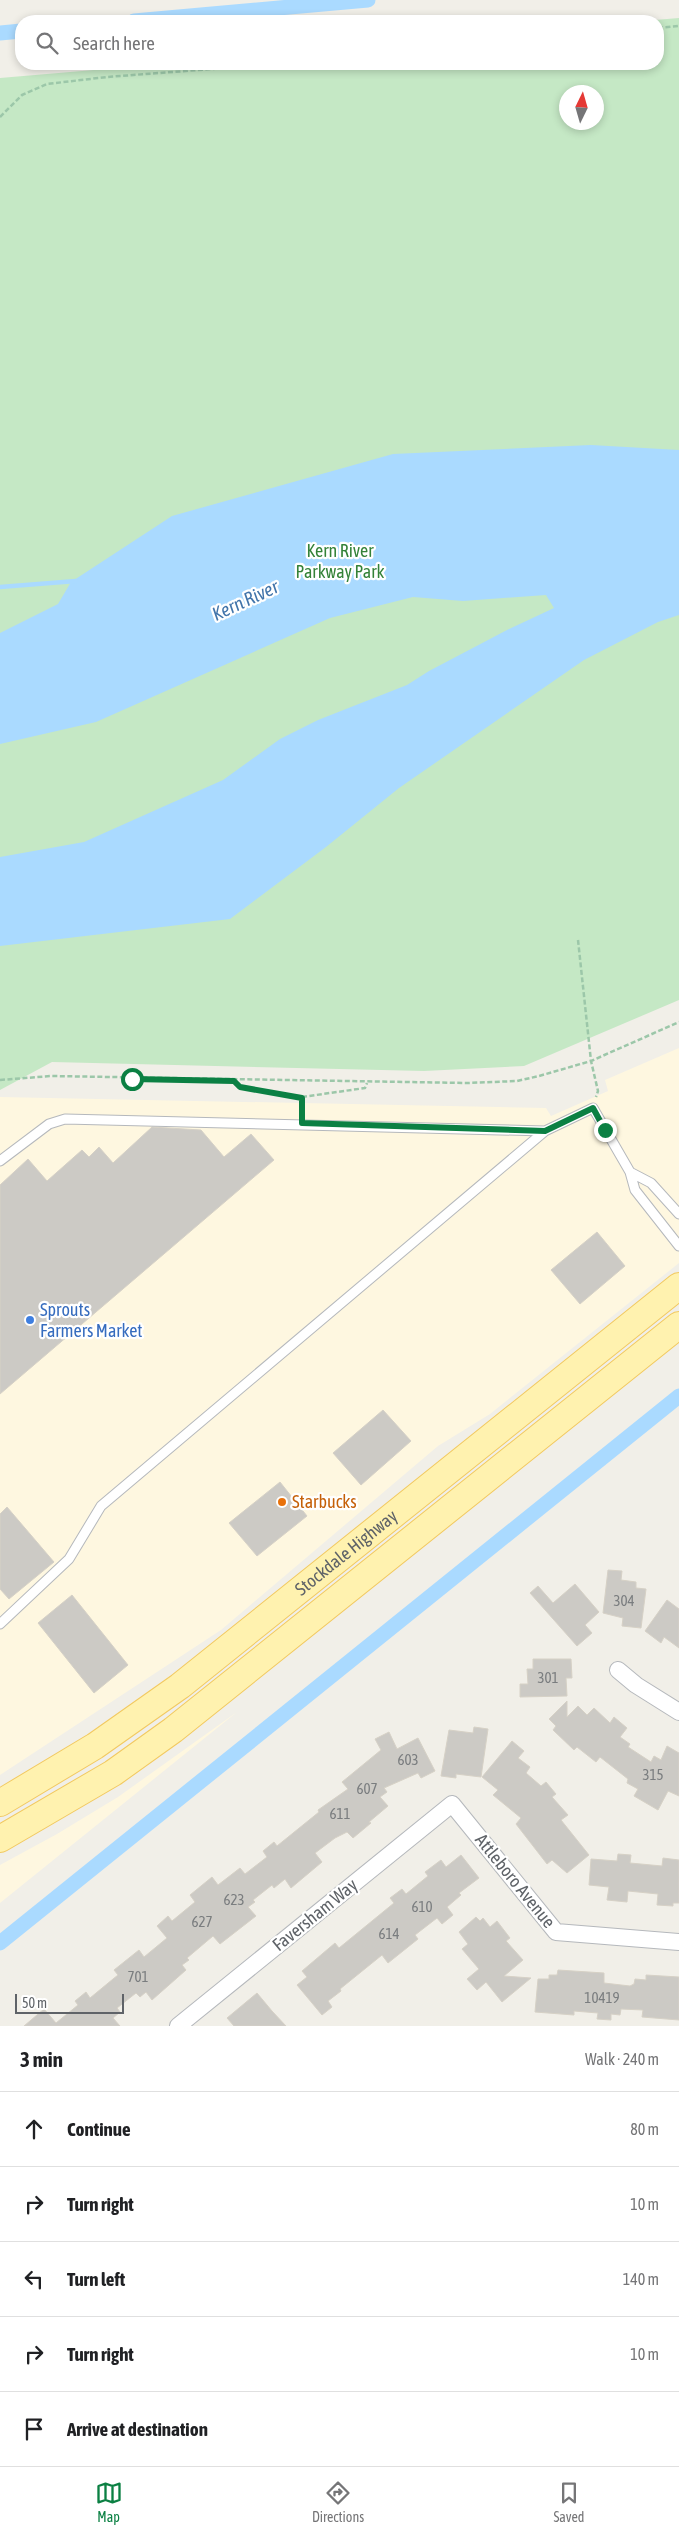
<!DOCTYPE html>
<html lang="en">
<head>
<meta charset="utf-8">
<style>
  body { margin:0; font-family:"Asap Condensed",sans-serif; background:#f2f2f2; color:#202124 }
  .compass { position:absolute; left:559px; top:85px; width:45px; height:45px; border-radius:50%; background:#fff; box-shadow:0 2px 8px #0003; rotate:5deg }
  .scale { position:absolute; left:15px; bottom:12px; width:109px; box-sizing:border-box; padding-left:5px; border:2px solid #5f6368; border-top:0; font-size:14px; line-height:18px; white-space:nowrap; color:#5f6368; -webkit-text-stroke:4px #fff; paint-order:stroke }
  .stop { position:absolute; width:15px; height:15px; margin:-11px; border:4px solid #0b8043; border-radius:50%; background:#fff }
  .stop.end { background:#0b8043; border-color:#fff; box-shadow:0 1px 5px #0008 }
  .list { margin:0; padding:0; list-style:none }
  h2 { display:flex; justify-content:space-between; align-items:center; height:65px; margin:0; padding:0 20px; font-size:21px }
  h2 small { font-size:16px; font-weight:400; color:#757577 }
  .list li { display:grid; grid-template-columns:32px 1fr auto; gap:15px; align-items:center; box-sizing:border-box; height:75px; padding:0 20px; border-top:1px solid #e0e0e0 }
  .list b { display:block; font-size:19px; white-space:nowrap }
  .list em { font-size:16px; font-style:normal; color:#757577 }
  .icon { flex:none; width:28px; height:28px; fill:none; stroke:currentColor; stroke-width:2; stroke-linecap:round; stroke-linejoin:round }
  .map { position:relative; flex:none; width:679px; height:2026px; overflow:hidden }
  .search { position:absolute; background:#fff; box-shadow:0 2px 8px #0003; left:15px; right:15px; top:15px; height:55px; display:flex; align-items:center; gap:12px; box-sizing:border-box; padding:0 18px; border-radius:20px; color:#757577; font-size:19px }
  .sheet { height:440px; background:#fff }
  nav { display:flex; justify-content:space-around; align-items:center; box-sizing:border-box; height:70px; border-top:1px solid #e0e0e0; background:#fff; font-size:14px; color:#757577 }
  nav a { display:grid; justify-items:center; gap:2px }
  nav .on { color:#0b8043 }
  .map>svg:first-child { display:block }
  .commercial { fill:#fef7e0 }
  .green { fill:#c5e8c5; fill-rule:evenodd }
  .water { fill:#aadaff }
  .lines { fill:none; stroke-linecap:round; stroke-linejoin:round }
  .stream { stroke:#aadaff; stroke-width:4.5 }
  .canal { stroke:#aadaff; stroke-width:15 }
  .building { fill:#cccac5; stroke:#d6d1c6 }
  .service-casing { stroke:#b5b8bc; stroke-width:11 }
  .minor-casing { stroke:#b5b8bc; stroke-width:18 }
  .primary-casing { stroke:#f2c960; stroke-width:28 }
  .path { stroke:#9cc7a9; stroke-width:2.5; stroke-dasharray:5 2.5; stroke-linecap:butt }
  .service { stroke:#fff; stroke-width:9 }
  .minor { stroke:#fff; stroke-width:16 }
  .primary { stroke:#fff2af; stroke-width:26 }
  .route { stroke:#0b8043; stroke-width:6 }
  .shop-dot { fill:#3f7fe0; stroke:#fff; stroke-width:2 }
  .food-dot { fill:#e8710a; stroke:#fff; stroke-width:2 }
  .labels { text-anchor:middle; stroke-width:4.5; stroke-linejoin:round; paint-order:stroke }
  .number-label { font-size:15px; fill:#7a7d7f }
  .park-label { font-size:18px; fill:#348238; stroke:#fff }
  .shop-label { font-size:18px; fill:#366cbe; stroke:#fff; text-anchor:start }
  .food-label { font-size:18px; fill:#c56008; stroke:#fff; text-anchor:start }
  .street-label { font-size:18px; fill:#5f6368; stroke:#fff }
  .water-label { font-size:19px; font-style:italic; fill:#4174aa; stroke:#fff }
</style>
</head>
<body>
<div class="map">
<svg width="679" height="2026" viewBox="0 0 679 2026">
  <rect width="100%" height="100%" fill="#f1efe8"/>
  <path class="commercial" d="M679 1048V1263L490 1414 438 1446 221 1630 0 1775V1097L546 1108 551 1116 608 1091 605 1080Z
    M237 1712 0 1903V1865L57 1834 118 1797Z"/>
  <path class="green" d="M679 18V1000L524 1066 424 1071 52 1062 0 1090V78L164 64H658V21H643ZM566 92H596V122H566Z"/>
  <path class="water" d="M591 445 679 450V615L658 622 584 660 399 788 326 847 230 919 0 946V857L84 842 223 780 280 739 318 720 407 685 429 671 507 630 554 608 546 595 463 601 413 597 330 618 96 722 0 744V633L58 604 71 582 172 516 393 454Z"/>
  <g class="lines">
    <path class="stream" d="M0 587 76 581"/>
    <path class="canal" d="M134 21 368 0
      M0 33 21 31
      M0 1943 679 1396"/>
  </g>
  <path class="building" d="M152 1127 201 1130 224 1157 251 1134 274 1160 0 1394V1185L28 1159 47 1181 82 1150 89 1157 99 1147 113 1163Z
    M597 1232 625 1266 580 1304 551 1270Z
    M383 1410 411 1441 361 1485 333 1453Z
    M280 1482 307 1516 257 1556 229 1523Z
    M7 1507 54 1562 9 1599 0 1589V1514Z
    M608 1570 622 1571 621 1580 636 1582V1588L646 1589 641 1628 622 1626 623 1618 603 1613Z
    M575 1584 599 1612 585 1625 592 1633 577 1646 530 1593 538 1586 553 1603Z
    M72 1595 128 1665 94 1693 38 1623Z
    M667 1600 679 1609V1648L664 1637 661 1643 645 1631Z
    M533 1659H571L572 1678H566L567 1696 520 1697V1684H528L527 1669H533Z
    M567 1701V1717L578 1706 587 1715 594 1708 610 1723 614 1717 627 1728 620 1737 630 1744 628 1747 651 1762 654 1756 661 1760 667 1746 679 1753V1796L668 1791 658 1810 634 1796 638 1789 627 1783 628 1779 600 1757 596 1762 577 1747 574 1750 553 1730 556 1726 549 1719Z
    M474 1727 488 1729 481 1777 456 1774V1778L441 1776 449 1730 473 1733Z
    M389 1732 397 1749 418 1738 435 1771 421 1778 418 1773 384 1788 387 1792 380 1797 388 1806 369 1822 371 1823 353 1838 347 1832 335 1838 315 1853 322 1862 291 1888 285 1879 274 1888 272 1885 253 1900 255 1902 248 1907 256 1916 220 1944 213 1936 187 1958 189 1960 182 1965 186 1970 152 2000 146 1992 140 1997 136 1993 117 2008 120 2012 113 2018 120 2026H24L44 2009 56 2023 78 2005 75 2001 86 1992 90 1998 113 1979 118 1975 114 1970 139 1950 144 1957 167 1938 157 1926 168 1916 172 1921 195 1902 190 1895 212 1877 218 1885 240 1868 245 1874 267 1857 263 1851 274 1842 277 1846 319 1812 318 1810 348 1789 342 1782 381 1750 375 1739Z
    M512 1741 524 1751 518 1758 530 1767 526 1773 541 1786 546 1782 556 1794 552 1797 568 1815 561 1820 589 1855 567 1873 552 1860 547 1864 516 1824 521 1818 493 1795 498 1790 482 1777Z
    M618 1854 631 1855 630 1863 662 1866 663 1858 679 1860V1903H673V1906L657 1905 658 1894 628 1891 627 1902 607 1900 609 1887 589 1885 591 1859 617 1861Z
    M461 1855 479 1878 459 1893 461 1895 447 1907 453 1915 442 1924 437 1918 415 1935 418 1939 388 1963 382 1955 340 1989 341 1991 328 2001 332 2007 322 2015 297 1985 307 1977 302 1971 335 1943 339 1948 394 1903 390 1898 402 1889 406 1894 428 1876 425 1872 441 1860 446 1867Z
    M476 1917 480 1921 483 1918 490 1927 497 1921 510 1938 506 1941 523 1960 504 1976 531 1978 502 2002 486 1982 477 1990 467 1979 479 1969 462 1949 468 1944 459 1932Z
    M558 1970 604 1973V1983L630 1986 634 1984 635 1979 646 1980V1975L679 1977V2020L642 2017 643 2010 621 2009 620 2015 611 2014V2020L597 2019 598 2013 574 2011V2015L535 2012 538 1979H549V1975H557Z
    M257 1993 272 2011 286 2026H234L227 2018Z"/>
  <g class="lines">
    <defs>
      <path id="service" d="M0 1161 49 1124 65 1119 545 1131
        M630 1172 651 1183 679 1214
        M0 1624 69 1559 101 1506 545 1131 593 1108 630 1172 635 1190 679 1246"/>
      <path id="minor" d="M618 1670 636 1685 679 1712
        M178 2026 452 1804 556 1932 679 1942"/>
      <g id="primary">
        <path id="s1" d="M0 1803 95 1746 180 1686 679 1286"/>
        <path d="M0 1839 113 1773 173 1730 679 1325"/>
      </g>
    </defs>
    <use href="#service" class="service-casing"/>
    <use href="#minor" class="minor-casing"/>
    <use href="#primary" class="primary-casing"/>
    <path class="path" d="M658 28 679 26
      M0 117 22 95 47 84 107 77 277 64
      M578 940 591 1061 598 1091 596 1097
      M0 1080 51 1076 468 1083 517 1081 539 1076 591 1061 679 1022
      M234 1081 240 1087 302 1097V1114
      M302 1097 365 1088 367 1083"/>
    <use href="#service" class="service"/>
    <use href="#minor" class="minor"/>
    <use href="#primary" class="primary"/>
  </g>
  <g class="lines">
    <path class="route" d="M132 1079 234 1081 240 1087 302 1098V1123L545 1131 593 1108 605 1130"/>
  </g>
  <circle class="shop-dot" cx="30" cy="1320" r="5"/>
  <circle class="food-dot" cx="282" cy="1502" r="5"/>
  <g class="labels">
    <g class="number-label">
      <text x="624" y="1606">304</text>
      <text x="548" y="1683">301</text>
      <text x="408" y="1765">603</text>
      <text x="653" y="1780">315</text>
      <text x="367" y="1794">607</text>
      <text x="340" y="1819">611</text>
      <text x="234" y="1905">623</text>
      <text x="422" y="1912">610</text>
      <text x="202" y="1927">627</text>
      <text x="389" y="1939">614</text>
      <text x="138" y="1982">701</text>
      <text x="602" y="2003">10419</text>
    </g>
    <g class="park-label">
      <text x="340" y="557">Kern River<tspan x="340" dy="21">Parkway Park</tspan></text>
    </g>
    <g class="shop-label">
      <text x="40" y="1316">Sprouts<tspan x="40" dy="21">Farmers Market</tspan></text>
    </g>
    <g class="food-label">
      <text x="292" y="1508">Starbucks</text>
    </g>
    <g class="street-label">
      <text dy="6" stroke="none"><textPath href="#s1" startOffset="428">Stockdale Highway</textPath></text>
      <text transform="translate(515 1881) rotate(51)" y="6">Attleboro Avenue</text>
      <text transform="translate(315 1915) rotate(-39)" y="6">Faversham Way</text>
    </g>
    <g class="water-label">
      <text transform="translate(245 600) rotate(-25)" y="7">Kern River</text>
    </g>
  </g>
</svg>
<svg class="compass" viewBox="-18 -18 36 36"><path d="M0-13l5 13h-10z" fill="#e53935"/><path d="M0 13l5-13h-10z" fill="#757577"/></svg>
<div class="scale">50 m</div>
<div class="stop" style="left:132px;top:1079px"></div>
<div class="stop end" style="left:605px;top:1130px"></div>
<div class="search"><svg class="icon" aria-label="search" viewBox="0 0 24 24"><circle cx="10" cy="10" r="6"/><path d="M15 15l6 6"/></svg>Search here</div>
</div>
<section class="sheet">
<h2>3 min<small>Walk · 240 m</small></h2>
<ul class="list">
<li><svg class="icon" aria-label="ahead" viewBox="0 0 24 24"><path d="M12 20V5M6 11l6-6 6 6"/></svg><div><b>Continue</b></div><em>80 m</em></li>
<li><svg class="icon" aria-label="right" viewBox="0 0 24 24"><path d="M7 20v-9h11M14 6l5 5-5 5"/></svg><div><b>Turn right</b></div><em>10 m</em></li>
<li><svg class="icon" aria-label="left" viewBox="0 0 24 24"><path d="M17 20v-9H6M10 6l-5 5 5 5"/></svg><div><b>Turn left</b></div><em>140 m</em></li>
<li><svg class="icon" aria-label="right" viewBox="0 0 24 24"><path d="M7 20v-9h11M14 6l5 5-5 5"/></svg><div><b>Turn right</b></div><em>10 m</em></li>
<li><svg class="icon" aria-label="arrive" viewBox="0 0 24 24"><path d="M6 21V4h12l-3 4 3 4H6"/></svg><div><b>Arrive at destination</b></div></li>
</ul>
</section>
<nav>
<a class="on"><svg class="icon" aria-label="map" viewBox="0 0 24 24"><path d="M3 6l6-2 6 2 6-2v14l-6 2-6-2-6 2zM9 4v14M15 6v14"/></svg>Map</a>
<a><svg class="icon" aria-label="directions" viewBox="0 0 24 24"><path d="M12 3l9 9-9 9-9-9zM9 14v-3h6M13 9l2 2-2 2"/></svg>Directions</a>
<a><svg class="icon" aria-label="saved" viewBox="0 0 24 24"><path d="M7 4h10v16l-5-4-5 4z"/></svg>Saved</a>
</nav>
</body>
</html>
